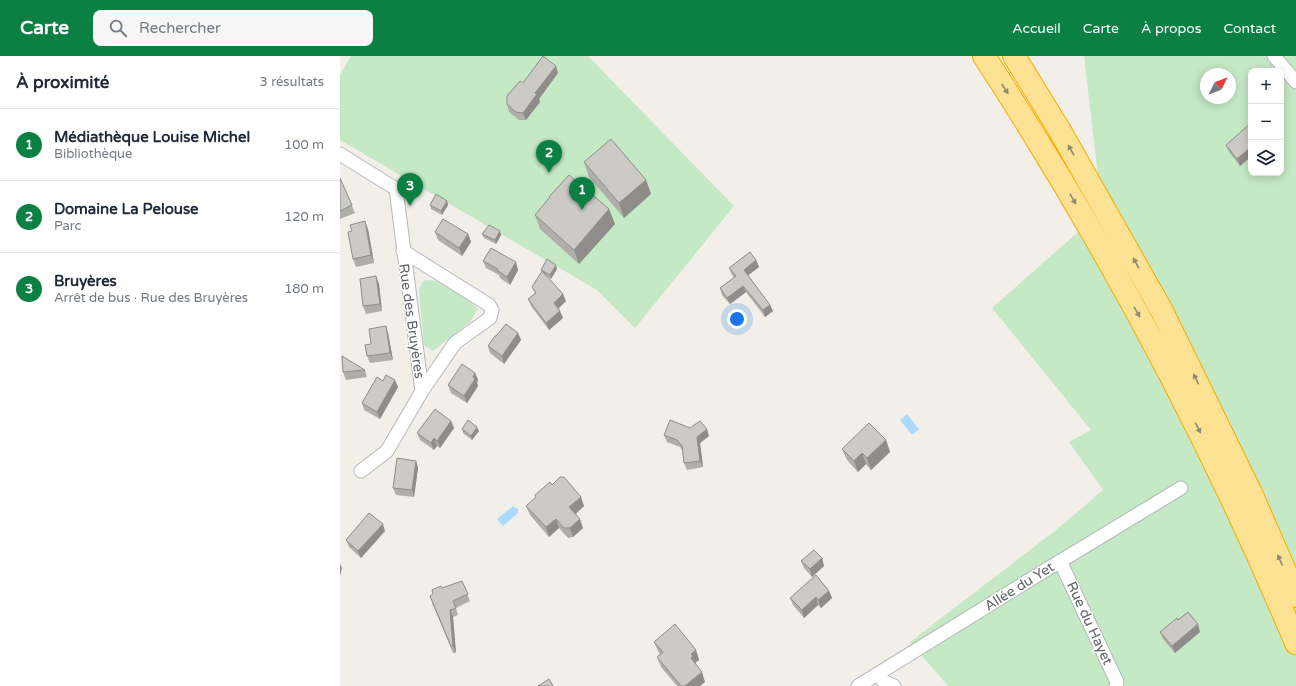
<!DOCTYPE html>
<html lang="fr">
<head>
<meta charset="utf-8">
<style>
  body { margin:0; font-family:"Varela Round",sans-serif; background:#f6f6f7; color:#1f2937 }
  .controls { position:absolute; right:12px; top:12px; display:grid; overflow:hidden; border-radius:8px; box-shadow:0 2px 10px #0003 }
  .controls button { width:36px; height:36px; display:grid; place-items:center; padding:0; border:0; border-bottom:1px solid #e0e1e3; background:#fff; color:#1f2937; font:20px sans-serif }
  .compass { position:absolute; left:860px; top:12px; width:36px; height:36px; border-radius:50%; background:#fff; box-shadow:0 2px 10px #0003; rotate:48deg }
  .you { position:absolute; left:397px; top:263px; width:14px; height:14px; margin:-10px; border:3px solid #fff; border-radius:50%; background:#1a73e8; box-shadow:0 0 0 6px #1a73e833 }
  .badge { display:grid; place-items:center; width:26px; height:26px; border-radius:50%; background:#0b8043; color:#fff; font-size:13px; font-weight:700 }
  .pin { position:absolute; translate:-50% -33px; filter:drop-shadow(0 1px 2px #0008) }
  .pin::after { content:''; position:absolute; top:21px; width:14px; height:12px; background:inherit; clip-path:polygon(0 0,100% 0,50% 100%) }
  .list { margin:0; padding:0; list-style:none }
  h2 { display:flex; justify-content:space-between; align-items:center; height:52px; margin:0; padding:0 16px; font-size:17px }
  h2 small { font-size:13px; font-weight:400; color:#747a83 }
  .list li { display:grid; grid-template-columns:26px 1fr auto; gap:12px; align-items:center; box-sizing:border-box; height:72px; padding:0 16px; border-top:1px solid #e0e1e3 }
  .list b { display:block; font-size:15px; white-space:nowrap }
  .list p { margin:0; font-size:13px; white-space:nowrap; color:#747a83 }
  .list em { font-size:13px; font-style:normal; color:#747a83 }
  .icon { flex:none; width:22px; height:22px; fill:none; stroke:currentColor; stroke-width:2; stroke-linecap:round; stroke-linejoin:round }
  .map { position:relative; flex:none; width:956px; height:630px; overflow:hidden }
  header { display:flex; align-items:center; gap:24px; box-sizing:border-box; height:56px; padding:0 20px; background:#0b8043; color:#fff }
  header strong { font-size:19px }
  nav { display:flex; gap:22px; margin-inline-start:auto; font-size:14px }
  .search { width:280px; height:36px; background:#f6f6f7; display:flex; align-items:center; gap:10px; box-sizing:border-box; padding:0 14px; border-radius:8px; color:#747a83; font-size:15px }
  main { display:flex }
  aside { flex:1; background:#fff }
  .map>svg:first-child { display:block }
  .green { fill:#c5e8c5; fill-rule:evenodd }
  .water { fill:#aadaff }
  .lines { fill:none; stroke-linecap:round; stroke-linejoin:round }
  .street-casing { stroke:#b5b8bc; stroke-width:15 }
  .highway-casing { stroke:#f9ab00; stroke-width:24 }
  .street { stroke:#fff; stroke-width:13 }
  .highway { stroke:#fde293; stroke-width:22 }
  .wall { fill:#afaea9 }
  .shaded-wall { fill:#8f8d8a }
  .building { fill:#cccac5; stroke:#8f8d8a }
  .oneway { fill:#8e8975 }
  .labels { text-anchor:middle; stroke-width:3; stroke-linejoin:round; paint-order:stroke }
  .street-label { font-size:14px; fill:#5f6368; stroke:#fff }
</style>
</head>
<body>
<header>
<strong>Carte</strong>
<div class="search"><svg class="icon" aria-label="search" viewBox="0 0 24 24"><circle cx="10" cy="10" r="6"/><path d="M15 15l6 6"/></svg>Rechercher</div>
<nav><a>Accueil</a><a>Carte</a><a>À propos</a><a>Contact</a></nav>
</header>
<main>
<aside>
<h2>À proximité<small>3 résultats</small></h2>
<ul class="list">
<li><span class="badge">1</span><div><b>Médiathèque Louise Michel</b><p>Bibliothèque</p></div><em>100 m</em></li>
<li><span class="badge">2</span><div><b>Domaine La Pelouse</b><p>Parc</p></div><em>120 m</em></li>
<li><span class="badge">3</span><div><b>Bruyères</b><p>Arrêt de bus · Rue des Bruyères</p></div><em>180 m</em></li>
</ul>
</aside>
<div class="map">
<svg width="956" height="630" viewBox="0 0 956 630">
  <rect width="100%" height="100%" fill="#f1efe8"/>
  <path class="green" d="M11 0H248L394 150 295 272 257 234 0 84V19Z
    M744 0H956V630H608L570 586 716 474 763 434 729 386 751 374 652 252 762 155ZM911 15H941V117H911ZM866 18H890V42H866Z
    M88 224C105 225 126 241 138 253L130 266 93 295 84 289 79 233 83 225Z"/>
  <path class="water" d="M567 358 579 373 572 379 560 364Z
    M173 450 178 453V457L163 470 157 463Z"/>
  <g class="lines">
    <defs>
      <path id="street" d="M934 0 956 26
        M0 98 56 133 82 335
        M21 415 47 395 82 335 115 287 150 262 152 254 149 249 63 195
        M720 505 777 626 776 630
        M538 618 543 625 554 630
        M518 630 691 523 841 432"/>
      <path id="highway" d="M644 0C765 186 870 382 956 587
        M674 0 719 73 822 255 911 437 956 540"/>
    </defs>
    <use href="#street" class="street-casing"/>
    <use href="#highway" class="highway-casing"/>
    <use href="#street" class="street"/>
    <use href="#highway" class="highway"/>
  </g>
  <path class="wall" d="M218 17 199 43 200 46 186 64H179L169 56 167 48 183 27Z
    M911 67 900 110 889 96 886 89Z
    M244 106 306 124 311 138 284 162 249 121Z
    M0 122 15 157 0 163Z
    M209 141 269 153 275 168 239 208 200 173 195 159 209 142Z
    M107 145 108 149 102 159 91 153 90 149Z
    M28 173 34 207 16 211 13 203Z
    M160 175 161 179 156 188 144 182 142 178Z
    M95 176 128 178 131 186 122 200 98 184Z
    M416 204 419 211 408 219 430 249 433 255 425 261 406 236 390 248 382 239 380 232 394 221 392 219 389 212Z
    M143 205 178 214 170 229 160 222 159 219 146 212Z
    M217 213 211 223 206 220 226 245 218 252 220 255 223 262 209 274 191 250 188 243 195 237 192 231 202 216 201 214Z
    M39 228 42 255 26 258 23 250Z
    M48 277 53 304 30 307 27 300Z
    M178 277 181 284 164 308 150 297 148 290 156 280Z
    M25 314 27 321 6 324 3 316Z
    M135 317 138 324 137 327 138 330 127 347 111 337 108 329Z
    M43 325 58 331 40 363 24 354 22 347Z
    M111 365 114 372 100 392 97 390 94 394 80 384 77 377Z
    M122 373 139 375 132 384 123 377Z
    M324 379 369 380 360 387 363 411 347 414 344 407 343 395 340 391 327 386Z
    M546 384 550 396 531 414 526 408 518 416 507 404 502 393Z
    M76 405 78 412 74 441 56 439 53 432Z
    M212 429 244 450 236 458 243 472 233 481 228 482 219 472 209 481 190 459 186 450Z
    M45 475 21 502 9 491 6 484Z
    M482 502 484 510 472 521 464 512 461 505Z
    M122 525 130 545 116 552 118 559 113 561 116 597H113L92 547 93 538 102 532Z
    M489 535 492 542 481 552 478 549 464 562 453 549 450 542Z
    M838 564 860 576 835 597 823 583 820 576Z
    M314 586 356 594 359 604 355 607 365 626 360 630H337L321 611 317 601 320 598 318 595Z"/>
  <path class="shaded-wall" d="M216 10 218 17 199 43 200 46 186 64 183 57 195 37Z
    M941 87 944 95 941 97Z
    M911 91V101L900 110 897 103Z
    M306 124 311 138 284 162 279 147Z
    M107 145 108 149 102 159 101 155Z
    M269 153 275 168 239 208 234 194Z
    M25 165 28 173 34 207 31 199Z
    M160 175 161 179 156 188 155 184Z
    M128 178 131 186 122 200 119 192Z
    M416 204 419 211 406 221 404 214Z
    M176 206 178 214 170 229 167 221Z
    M216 209 217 213 211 223 210 219Z
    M36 220 39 228 42 255 40 248Z
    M403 230 406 236 390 248 387 242Z
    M223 238 226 245 217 254 214 247Z
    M430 249 433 255 425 261 423 254Z
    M220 255 223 262 209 274 206 267Z
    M46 270 48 277 53 304 50 297Z
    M178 277 181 284 164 308 162 300Z
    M135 317 138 324 137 327 138 330 127 347 124 340 133 321Z
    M55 324 58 331 40 363 37 356Z
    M111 365 114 372 100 392 97 385Z
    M137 371 139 375 132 384 131 380Z
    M367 373 369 380 360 387 363 411 360 405 357 381Z
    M94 382 97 390 94 394 91 387Z
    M546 384 550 396 531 414 527 402Z
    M522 397 526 408 518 416 514 405Z
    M76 405 78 412 74 441 72 434Z
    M241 441 244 450 233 460 229 451Z
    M216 463 219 472 209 481 206 471Z
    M240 463 243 472 233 481 230 472Z
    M43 468 45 475 21 502 18 495Z
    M482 502 484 510 472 521 470 513Z
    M0 508 2 512 0 520Z
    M489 535 492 542 481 552 478 544Z
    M476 541 478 549 464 562 462 554Z
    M110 554 113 561 116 597 113 590Z
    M858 568 860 576 835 597 832 590Z
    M356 594 359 604 355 607 351 602V598Z
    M362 616 365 626 360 630H345Z"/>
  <path class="building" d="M203 0 216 10 195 37 197 38 183 57 176 56 167 48V40L180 25 183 27Z
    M911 67V91L897 103 886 89Z
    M271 83 306 124 279 147 244 106Z
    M229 119 269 153 234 194 195 159 210 141H209Z
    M0 122 12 149 0 155Z
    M96 138 107 145 101 155 90 149Z
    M103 163 128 178 119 192 95 176Z
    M25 165 31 199 13 203 8 176 12 175 10 169Z
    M149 169 160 175 155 184 142 178Z
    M151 192 176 206 167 221 157 214 158 213 143 205Z
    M410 196 416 204 404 214 430 249 423 254 403 230 387 242 380 232 396 220 389 212Z
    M207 203 216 209 210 219 201 214Z
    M202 215 223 238 214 247 220 255 206 267 188 243 196 237 192 231Z
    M36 220 40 248 23 250 20 223Z
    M166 268 178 277 162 300 148 290 155 280H156Z
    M46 270 50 297 27 300 25 289 31 288 29 273Z
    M2 300 25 314 3 316Z
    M122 308 135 317 133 321 135 323 124 340 108 329Z
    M46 319 55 324 37 356 22 347 37 321 43 325Z
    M95 353 111 365 97 385 94 382 91 387 77 377Z
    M128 364 137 371 131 380 122 373Z
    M330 364 350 372 360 365 367 373 357 381 360 405 344 407 342 390 337 384 324 379Z
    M529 367 546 384 527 402 522 397 514 405 502 393Z
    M57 402 76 405 72 434 53 432Z
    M220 421H224L241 441 229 451 240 463 230 472H224L216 463 206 471 186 450 196 441 195 439 210 426 212 429Z
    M29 457 43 468 18 495 6 484Z
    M474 494 482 502 470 513 461 505Z
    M476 519 489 535 478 544 476 541 462 554 450 542Z
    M122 525 128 538 113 545 116 552 110 554 113 590H111L90 540 93 538 92 534 101 530 102 532Z
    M848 556 858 568 832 590 820 576 837 562 838 564Z
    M335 568 356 594 351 598 353 600 351 602 362 616 345 630H341L317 601 323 596 314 586Z
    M209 623 213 630H198Z"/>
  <defs><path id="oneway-solid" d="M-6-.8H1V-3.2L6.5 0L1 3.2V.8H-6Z"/></defs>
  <g class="oneway">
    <use href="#oneway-solid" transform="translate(665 33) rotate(57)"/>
    <use href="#oneway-solid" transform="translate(731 94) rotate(-120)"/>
    <use href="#oneway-solid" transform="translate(733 143) rotate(60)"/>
    <use href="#oneway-solid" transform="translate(796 207) rotate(-119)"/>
    <use href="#oneway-solid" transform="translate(797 256) rotate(60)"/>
    <use href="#oneway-solid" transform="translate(856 323) rotate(-116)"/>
    <use href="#oneway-solid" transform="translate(858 372) rotate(63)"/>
    <use href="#oneway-solid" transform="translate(940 504) rotate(-114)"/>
  </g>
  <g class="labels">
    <g class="street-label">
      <text transform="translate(72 265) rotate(82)" y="5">Rue des Bruyères</text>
      <text transform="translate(679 530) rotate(-32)" y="5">Allée du Yet</text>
      <text transform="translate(750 567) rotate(65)" y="5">Rue du Hayet</text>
    </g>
  </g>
</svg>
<div class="controls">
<button>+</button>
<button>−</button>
<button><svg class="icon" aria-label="layers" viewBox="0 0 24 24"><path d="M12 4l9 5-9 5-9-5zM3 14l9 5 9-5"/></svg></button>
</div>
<svg class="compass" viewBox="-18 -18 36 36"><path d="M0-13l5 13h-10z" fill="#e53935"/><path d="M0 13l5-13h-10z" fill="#747a83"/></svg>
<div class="you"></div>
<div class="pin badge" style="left:242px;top:154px">1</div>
<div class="pin badge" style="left:209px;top:117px">2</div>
<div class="pin badge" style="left:70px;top:150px">3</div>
</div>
</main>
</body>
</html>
